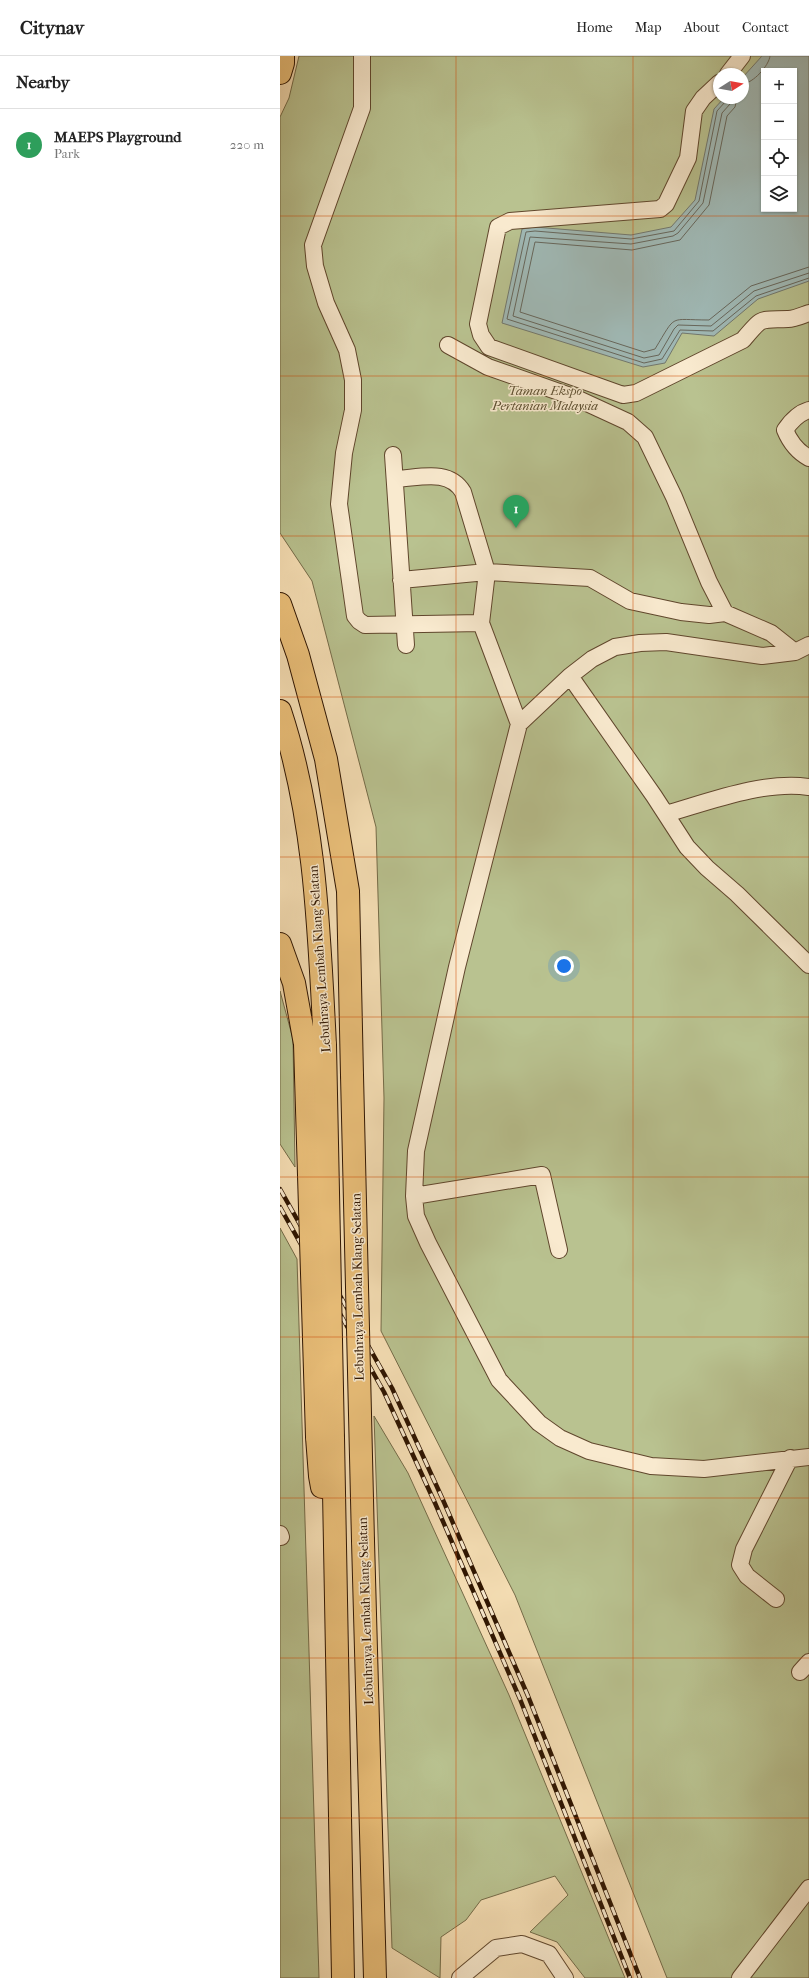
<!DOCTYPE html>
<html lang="en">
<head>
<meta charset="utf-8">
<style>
  body { margin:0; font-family:"IM FELL French Canon",serif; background:#f2f2f2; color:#222 }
  .controls { position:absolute; right:12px; top:12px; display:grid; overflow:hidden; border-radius:0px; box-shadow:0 1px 3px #0004 }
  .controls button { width:36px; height:36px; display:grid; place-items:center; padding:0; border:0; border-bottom:1px solid #e0e0e0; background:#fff; color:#222; font:20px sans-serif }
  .compass { position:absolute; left:433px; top:12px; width:36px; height:36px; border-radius:50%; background:#fff; box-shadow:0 1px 3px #0004; rotate:79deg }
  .you { position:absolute; left:284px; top:910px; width:14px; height:14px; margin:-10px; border:3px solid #fff; border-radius:50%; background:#1a73e8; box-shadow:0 0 0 6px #1a73e833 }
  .badge { display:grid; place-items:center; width:26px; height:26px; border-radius:50%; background:#8f2418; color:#fff; font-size:13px; font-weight:700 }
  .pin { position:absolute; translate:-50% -33px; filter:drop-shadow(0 1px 2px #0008) }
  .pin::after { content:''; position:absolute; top:21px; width:14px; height:12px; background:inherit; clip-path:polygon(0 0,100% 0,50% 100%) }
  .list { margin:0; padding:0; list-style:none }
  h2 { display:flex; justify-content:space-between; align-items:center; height:52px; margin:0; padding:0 16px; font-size:17px }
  h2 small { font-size:13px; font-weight:400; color:#767676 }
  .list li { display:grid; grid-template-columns:26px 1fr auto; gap:12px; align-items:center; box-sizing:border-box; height:72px; padding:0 16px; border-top:1px solid #e0e0e0 }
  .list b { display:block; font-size:15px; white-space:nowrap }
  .list p { margin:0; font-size:13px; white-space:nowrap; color:#767676 }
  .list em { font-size:13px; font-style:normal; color:#767676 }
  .icon { flex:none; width:22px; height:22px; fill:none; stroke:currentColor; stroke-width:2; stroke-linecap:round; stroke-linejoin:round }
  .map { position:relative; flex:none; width:529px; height:1922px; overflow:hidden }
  header { display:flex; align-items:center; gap:24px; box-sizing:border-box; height:56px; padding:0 20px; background:#fff; border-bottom:1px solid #e0e0e0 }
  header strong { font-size:19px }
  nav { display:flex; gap:22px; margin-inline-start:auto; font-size:14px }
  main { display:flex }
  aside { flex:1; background:#fff }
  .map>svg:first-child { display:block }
  .green { fill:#b9c290; stroke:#746b48; fill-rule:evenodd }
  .water { fill:#a0bab7; stroke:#72786e; fill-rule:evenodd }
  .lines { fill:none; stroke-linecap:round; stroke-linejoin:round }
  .shore { stroke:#67675c; stroke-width:1 }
  .minor-casing { stroke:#60472d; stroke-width:18 }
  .highway-casing { stroke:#2e1400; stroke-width:24 }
  .minor { stroke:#f9eacf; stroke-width:16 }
  .highway { stroke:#ebc07a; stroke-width:22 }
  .rail-casing { stroke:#2e1400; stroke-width:4.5 }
  .rail { stroke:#f9eacf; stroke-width:3; stroke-dasharray:9; stroke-linecap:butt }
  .highway-bridge-casing { stroke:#2e1400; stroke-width:24; stroke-linecap:butt }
  .highway-bridge { stroke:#ebc07a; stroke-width:22 }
  .grid { fill:none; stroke:#d5520b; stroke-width:1; stroke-opacity:0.55 }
  .labels { text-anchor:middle; stroke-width:3; stroke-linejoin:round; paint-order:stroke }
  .park-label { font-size:13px; font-style:italic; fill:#5f5132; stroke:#f9eacf }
  .street-label { font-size:13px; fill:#2e1400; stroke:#f9eacf }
</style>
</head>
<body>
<header>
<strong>Citynav</strong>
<nav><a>Home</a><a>Map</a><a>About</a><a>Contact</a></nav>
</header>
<main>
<aside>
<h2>Nearby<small></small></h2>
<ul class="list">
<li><span class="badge" style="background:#2e9e5b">1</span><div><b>MAEPS Playground</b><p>Park</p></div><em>220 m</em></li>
</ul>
</aside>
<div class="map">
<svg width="529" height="1922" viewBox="0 0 529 1922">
  <rect width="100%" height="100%" fill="#f6dfb5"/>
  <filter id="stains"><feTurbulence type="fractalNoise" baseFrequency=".005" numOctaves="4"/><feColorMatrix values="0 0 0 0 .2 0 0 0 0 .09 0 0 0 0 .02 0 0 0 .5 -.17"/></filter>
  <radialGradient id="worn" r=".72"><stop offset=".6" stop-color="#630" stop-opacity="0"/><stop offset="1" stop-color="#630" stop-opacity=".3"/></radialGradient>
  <path class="green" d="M19 0H529V1922H387L235 1539 101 1275 104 1042 96 771 32 525 0 477V61L9 42ZM484 15H514V153H484ZM439 18H463V42H439Z
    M0 935 13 983 15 1111 0 1088Z
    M0 1172 17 1203 39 1922H0Z
    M94 1360 128 1417 229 1639 345 1922H305L277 1886 250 1876 288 1839 275 1820 201 1844 186 1864 161 1881 160 1922 112 1892Z"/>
  <path class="water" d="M482 0H529V225L478 243 434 280 402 277 385 307 363 311 222 267 242 173 255 171 351 179 391 171 415 144 434 53 444 42H463V21ZM484 15H514V153H484Z"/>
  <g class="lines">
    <path class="shore" d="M463 28C473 27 489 10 490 0
      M446 42 445 46 437 55 419 145 394 175 351 183 255 175 246 176 227 263 364 307 382 303 400 274 433 275 476 240 529 222
      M451 42 450 48 442 57 423 147 398 177 393 180 351 188 250 181 233 260 364 302 379 299 394 273 398 269 431 270 474 235 529 217
      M457 42 455 51 447 60 429 149 400 184 352 194 255 186 240 256 364 296 375 293C397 257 388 264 429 264L471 230 529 211"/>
    <defs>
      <path id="minor" d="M82 0V52L33 189 35 210 46 247 67 294 73 324V354L64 397 59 448 75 560 79 565 85 569 201 567 239 668
        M448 18 462 0
        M439 27 423 42 414 55 408 102 386 148 380 153 230 165 218 171 198 268 201 279 209 291 343 339 356 337 463 284C483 260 479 264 508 263 515 263 523 259 529 257
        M168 289 208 311 296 342 348 366 365 381 394 441 429 526 445 557
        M529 354C519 357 511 365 505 374 510 386 518 396 529 402
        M113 399 126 589
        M115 423C139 422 169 412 183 436L207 516 201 567
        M121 524 207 516 310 522 350 545 401 556 429 559 445 557 491 577 515 596
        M529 589 515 596 482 600 386 586 360 587 335 591 312 603 290 620 239 668 177 911 136 1095 134 1140 136 1160 148 1187 219 1324 259 1367 280 1382 309 1395 371 1410 424 1413 529 1401
        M290 620 374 740 407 791 427 812 457 838 529 909
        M386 758C428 746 485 724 529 731
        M134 1140 262 1119 279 1194
        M0 1478 1 1481
        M496 1543 467 1520 460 1509 464 1493 510 1402
        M520 1616 529 1606
        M180 1922 216 1892 242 1888 269 1898 285 1922
        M460 1922 529 1832"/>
      <path id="highway" d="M0 17 3 7V0
        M0 548 18 599 46 703 68 835 72 1019
        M0 655C36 764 39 876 45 989
        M0 888 14 927 25 988
        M37 1381 40 1420 42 1431
        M53 1382 63 1922
        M83 1485 95 1922"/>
    </defs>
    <use href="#minor" class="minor-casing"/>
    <use href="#highway" class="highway-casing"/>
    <use href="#minor" class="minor"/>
    <use href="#highway" class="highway"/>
    <defs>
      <path id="rail" d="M0 1133 112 1332 163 1444 248 1640 360 1922
        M0 1151 104 1336 155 1447 240 1643 350 1922"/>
    </defs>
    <use href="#rail" class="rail-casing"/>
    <use href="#rail" class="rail"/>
    <defs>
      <path id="highway-bridge" d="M25 988 37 1381
        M45 989 53 1382
        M72 1019 83 1485"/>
    </defs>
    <use href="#highway-bridge" class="highway-bridge-casing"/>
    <use href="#highway-bridge" class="highway-bridge"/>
  </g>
  <path class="grid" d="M176 0V1922M353 0V1922M0 160H529M0 320H529M0 480H529M0 641H529M0 801H529M0 961H529M0 1121H529M0 1281H529M0 1442H529M0 1602H529M0 1762H529"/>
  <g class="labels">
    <g class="park-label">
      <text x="265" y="339">Taman Ekspo<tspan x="265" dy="15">Pertanian Malaysia</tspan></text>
    </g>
    <g class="street-label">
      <text transform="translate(39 903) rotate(-94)" y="5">Lebuhraya Lembah Klang Selatan</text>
      <text transform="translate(77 1231) rotate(-91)" y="5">Lebuhraya Lembah Klang Selatan</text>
      <text transform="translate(85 1555) rotate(-92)" y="5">Lebuhraya Lembah Klang Selatan</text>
    </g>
  </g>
  <rect width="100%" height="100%" filter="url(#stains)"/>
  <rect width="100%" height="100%" fill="url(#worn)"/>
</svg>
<div class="controls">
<button>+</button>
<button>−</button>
<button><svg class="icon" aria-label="locate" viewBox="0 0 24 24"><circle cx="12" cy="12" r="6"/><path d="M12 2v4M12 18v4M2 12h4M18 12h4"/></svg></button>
<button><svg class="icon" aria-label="layers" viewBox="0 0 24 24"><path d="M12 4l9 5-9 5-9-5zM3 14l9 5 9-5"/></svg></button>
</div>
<svg class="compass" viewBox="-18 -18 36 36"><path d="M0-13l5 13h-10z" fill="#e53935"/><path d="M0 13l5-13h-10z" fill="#767676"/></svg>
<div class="you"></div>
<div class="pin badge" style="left:236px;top:472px;background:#2e9e5b">1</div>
</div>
</main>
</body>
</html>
